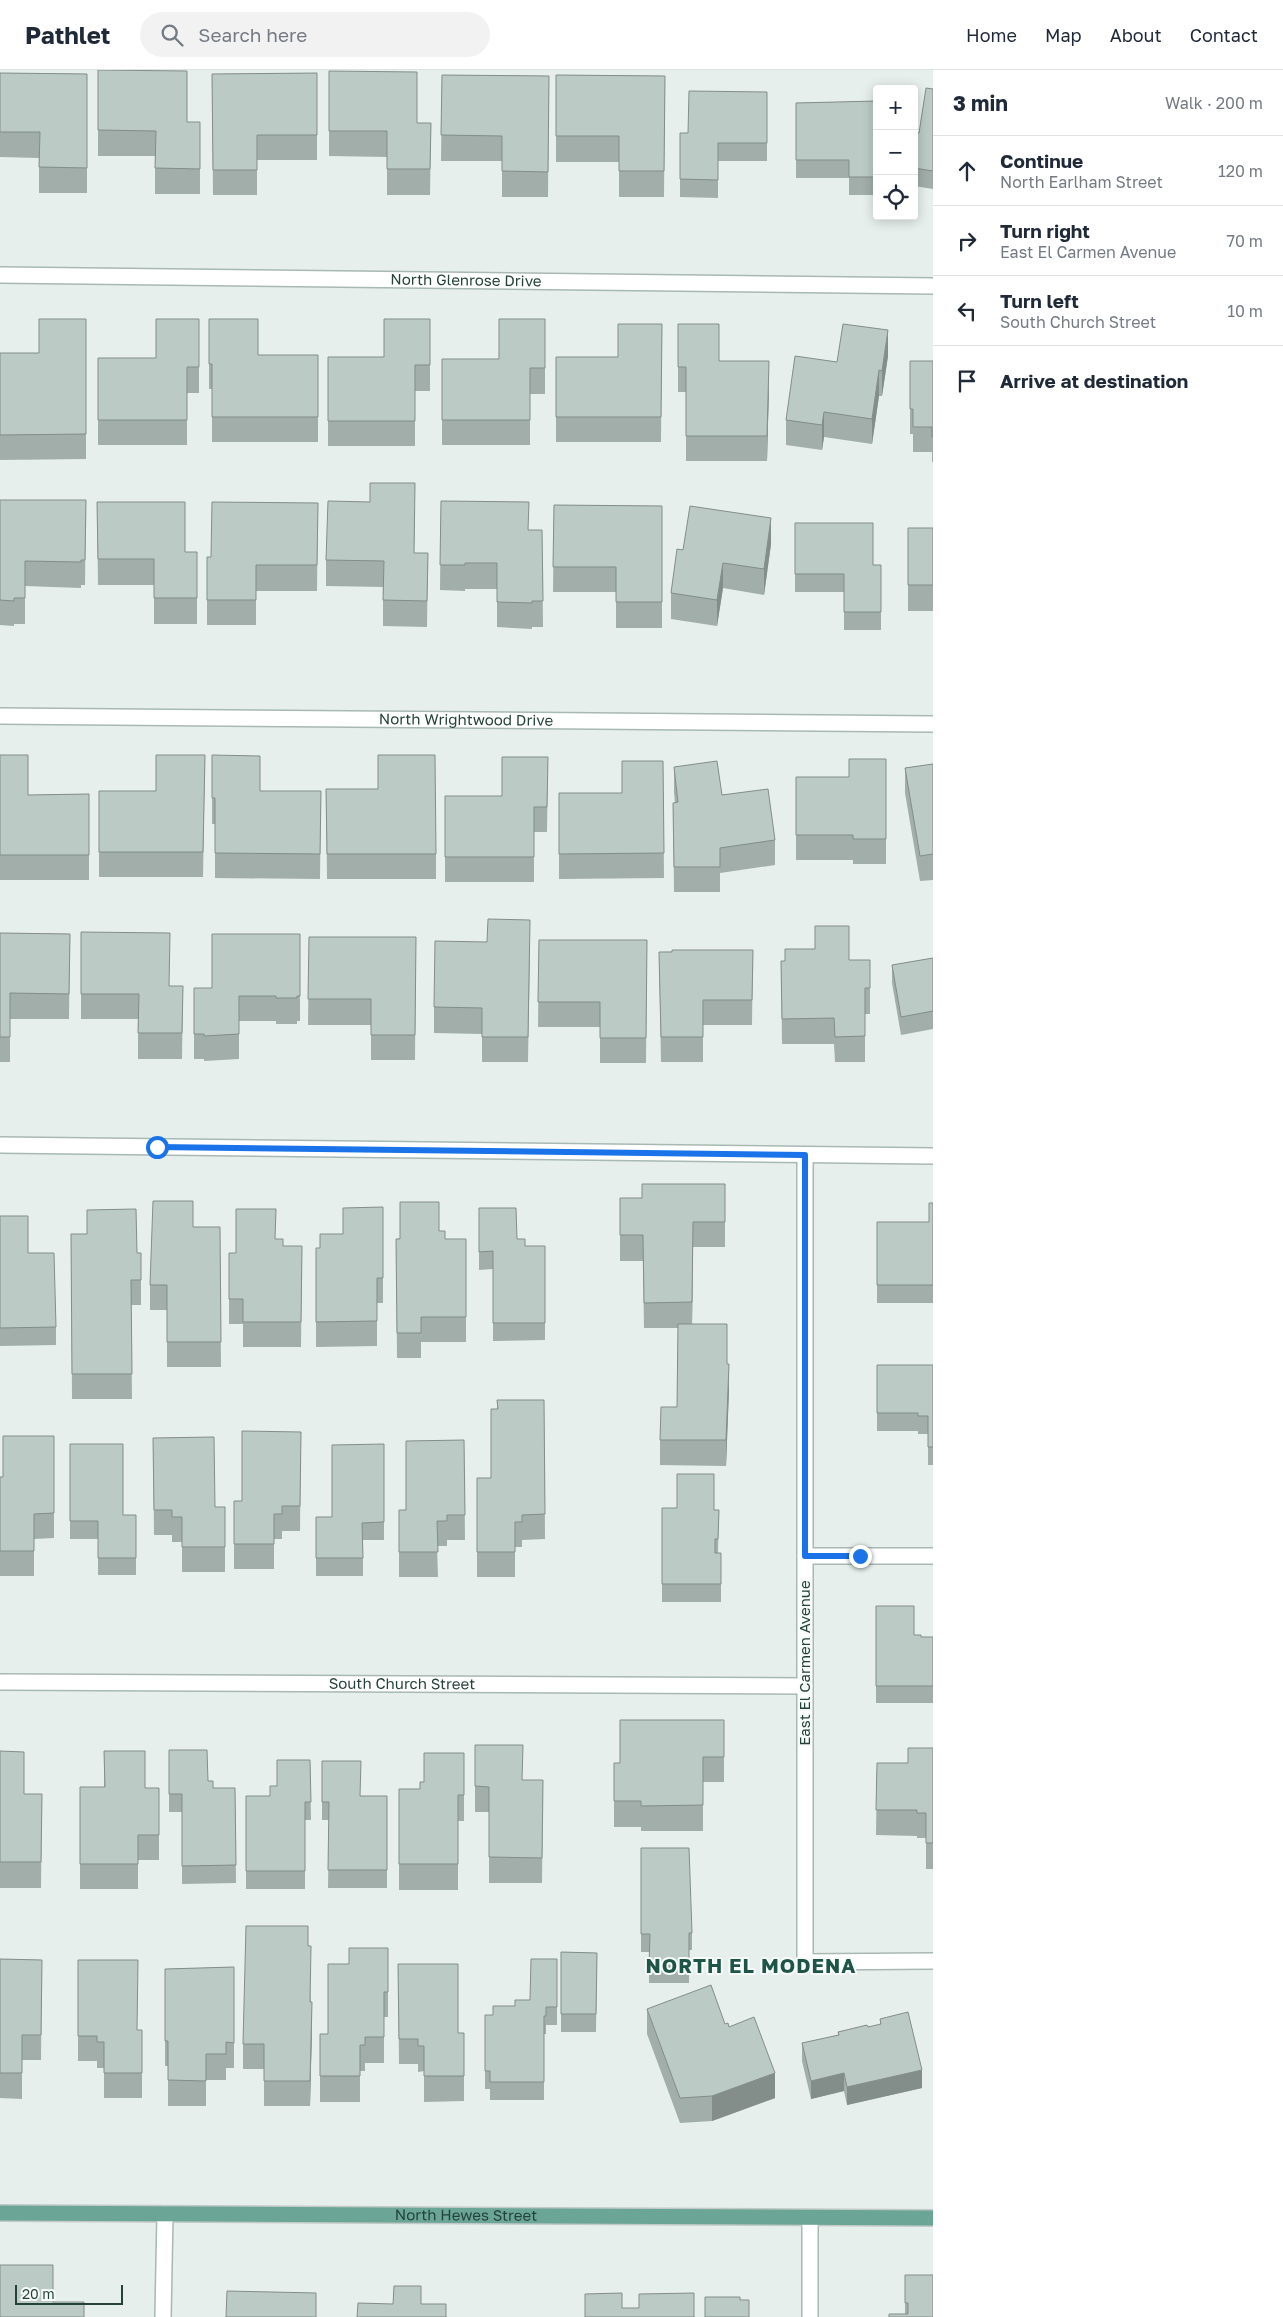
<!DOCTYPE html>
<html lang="en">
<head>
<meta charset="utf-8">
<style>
  body { margin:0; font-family:"Golos Text",sans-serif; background:#f2f2f3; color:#1f2937 }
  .controls { position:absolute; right:15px; top:15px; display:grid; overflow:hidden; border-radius:5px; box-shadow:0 2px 12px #0003 }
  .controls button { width:45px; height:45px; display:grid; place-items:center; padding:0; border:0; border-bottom:1px solid #e0e1e3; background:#fff; color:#1f2937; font:25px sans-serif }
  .scale { position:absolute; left:15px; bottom:12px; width:108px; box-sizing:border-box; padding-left:5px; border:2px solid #24423a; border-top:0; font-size:14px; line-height:18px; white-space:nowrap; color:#24423a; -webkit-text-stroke:4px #f7fbf9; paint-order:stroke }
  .stop { position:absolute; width:15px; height:15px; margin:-11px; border:4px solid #1a73e8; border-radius:50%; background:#fff }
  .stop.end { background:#1a73e8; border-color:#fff; box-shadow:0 1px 5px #0008 }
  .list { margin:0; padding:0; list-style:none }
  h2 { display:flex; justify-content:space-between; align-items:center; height:65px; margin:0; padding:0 20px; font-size:21px }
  h2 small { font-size:16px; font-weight:400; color:#747a83 }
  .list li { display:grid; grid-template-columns:32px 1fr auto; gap:15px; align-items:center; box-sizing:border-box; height:70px; padding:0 20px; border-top:1px solid #e0e1e3 }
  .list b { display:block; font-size:19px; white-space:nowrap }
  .list p { margin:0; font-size:16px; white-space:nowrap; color:#747a83 }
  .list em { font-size:16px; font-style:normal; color:#747a83 }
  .icon { flex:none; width:28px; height:28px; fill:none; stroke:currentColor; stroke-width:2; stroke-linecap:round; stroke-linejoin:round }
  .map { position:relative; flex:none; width:933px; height:2247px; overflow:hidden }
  header { display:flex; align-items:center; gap:30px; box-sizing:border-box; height:70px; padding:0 25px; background:#fff; border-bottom:1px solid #e0e1e3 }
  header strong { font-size:24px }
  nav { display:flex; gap:28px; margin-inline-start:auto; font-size:18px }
  .search { width:350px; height:45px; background:#f2f2f3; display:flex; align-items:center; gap:12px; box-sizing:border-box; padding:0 18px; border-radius:28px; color:#747a83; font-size:19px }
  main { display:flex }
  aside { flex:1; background:#fff }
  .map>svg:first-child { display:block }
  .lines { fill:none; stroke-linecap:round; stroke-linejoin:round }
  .minor-casing { stroke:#a8b8b2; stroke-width:18 }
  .major-casing { stroke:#c2cac8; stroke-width:18 }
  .minor { stroke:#fff; stroke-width:15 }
  .major { stroke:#6aa596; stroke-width:15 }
  .wall { fill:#a1aea9 }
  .shaded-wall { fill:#838d89 }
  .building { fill:#bbcac4; stroke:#838d89 }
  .route { stroke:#1a73e8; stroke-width:6 }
  .labels { text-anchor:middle; stroke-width:4; stroke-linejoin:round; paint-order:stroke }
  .street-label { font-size:15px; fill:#24423a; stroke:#f7fbf9 }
  .district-label { font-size:20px; font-weight:bold; letter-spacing:1px; fill:#1f5548; stroke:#f7fbf9 }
</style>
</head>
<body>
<header>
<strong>Pathlet</strong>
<div class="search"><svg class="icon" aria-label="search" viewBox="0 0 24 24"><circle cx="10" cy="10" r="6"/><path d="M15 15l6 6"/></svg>Search here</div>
<nav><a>Home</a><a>Map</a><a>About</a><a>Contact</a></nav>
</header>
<main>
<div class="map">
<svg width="933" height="2247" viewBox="0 0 933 2247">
  <rect width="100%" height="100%" fill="#e6efeb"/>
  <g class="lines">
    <defs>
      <g id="minor">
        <path id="s1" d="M0 205 933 216"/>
        <path id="s2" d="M0 646 933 654"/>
        <path d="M0 1075 933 1086"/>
        <path d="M805 1085V1892L933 1891"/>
        <path d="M805 1486H933"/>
        <path id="s3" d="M0 1612 805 1616"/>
        <path d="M163 2247 165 2144"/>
        <path d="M810 2247V2148"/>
      </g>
      <g id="major">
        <path id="s4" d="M0 2143 933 2148"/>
      </g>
    </defs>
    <use href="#minor" class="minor-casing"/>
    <use href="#major" class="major-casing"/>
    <use href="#minor" class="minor"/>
    <use href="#major" class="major"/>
  </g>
  <path class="wall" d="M98 0 187 52H200V124H155V86H98Z
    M329 1 417 53H431L430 125H387V87L329 86Z
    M0 3 87 4V123H39V88L0 87Z
    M317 3V90H257V125H213L212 4Z
    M442 5 549 6 548 127H502V91H441Z
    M556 5 665 6 664 127H619V92H556Z
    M933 19V119L914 116V63H919Z
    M767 22V91H718V128L680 127V63H688Z
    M877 31V125H849V108H796V33Z
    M86 249V389L0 390V283H39Z
    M199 249V323H187V375H98V288H156Z
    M209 249 258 285H318V372H212V319H209Z
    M430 249V321H415V376H328V287H384Z
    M545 249V324H530V375H442V289H499Z
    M662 254 661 372H556V287H618Z
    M678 254 719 291 769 316 767 391H686V322H678Z
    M888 286 882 326H879L872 374 824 367 822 380 786 375V350L837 292Z
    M910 291H933V392H932V382H913V364H910Z
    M0 430H86L85 515H81V518L25 516V554H14V556L0 555Z
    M441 431 529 460H542L543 557H532V559L497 557V519H465V521L440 520Z
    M97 432 185 482H197V554H154V515H98Z
    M318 433 317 521H256V555H207V487H211Z
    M554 435 662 436V558H616V522H553Z
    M415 438 414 483H428L427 557 383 556V517L326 516V490Z
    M795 453 873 495H881V560H844V522H795Z
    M908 458H933V541H908Z
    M771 474 764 525 723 518 717 556 671 549V523L683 480Z
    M0 685 28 725 89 724V810H0Z
    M205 685 203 807H99V721H156Z
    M212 685 260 721H321L320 809 215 808V754H212Z
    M548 687 547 762H534V812H445V726H502Z
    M886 689V794H853V790H796V707H849Z
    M663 691 664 808 559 809V723H622Z
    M933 694V810L920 811 905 723V698Z
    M674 697 722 725 775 770V795L720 803V822H674L673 733H675L674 723Z
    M326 719 436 784V809H327Z
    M81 862 170 916H183L182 989H138V949H81Z
    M0 863 70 864 69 949H10V992H0Z
    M300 864V951H297V954H276V951H239V989L204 991V989H194V918H212Z
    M309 867H416L415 990H371V955H308Z
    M539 870H647L646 993H600V957H538Z
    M487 872 530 875 528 992H482V964L434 963V937Z
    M785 879 849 890H870V944H865V992H835L834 974H782L781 891H785Z
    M753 880 752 955H703V992H661L659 882Z
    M933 888V959L901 965 892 913V895Z
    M725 1114V1177H693L692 1254 727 1294 729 1320 726 1396 660 1395V1370L677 1337 678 1258H644L643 1191H620V1128H642Z
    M933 1133V1233H877V1152H929Z
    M383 1137V1233H377V1276L316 1277V1178H320L343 1164Z
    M479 1138 517 1169 525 1176H545V1270L493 1271V1199L479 1200Z
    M0 1146 28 1183 56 1257V1275L0 1276Z
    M193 1157H220L221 1297H167V1240H150V1215Z
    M439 1161 445 1169H466V1272H421V1288H397L396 1169Z
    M71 1164 137 1183 141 1210V1235H131L132 1329H72Z
    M276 1169 283 1176H302L301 1277H243V1254H229V1183H236Z
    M877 1295H933V1395H928V1364H918V1361H877Z
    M497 1330H544L545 1469 522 1470V1477H515V1507H477V1408H491L497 1339Z
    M301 1362 300 1461H282V1469H274V1499H234V1431H242Z
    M54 1366V1468L34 1469V1506H0V1407H3Z
    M153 1368 215 1437H225V1502H182V1472H172V1465H154Z
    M464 1370 465 1470H447V1476H437L438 1507H399V1440H406Z
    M70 1374 123 1445H136V1505H98V1469H70Z
    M384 1374V1470H363V1506H316V1447H332Z
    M662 1438 719 1440 718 1483H721V1532H662Z
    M876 1536 914 1565 921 1567H933V1633H876Z
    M724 1650V1712H703V1761H641V1757H614V1693H620Z
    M475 1675 523 1710H543L542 1813H489V1742H475Z
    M933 1678V1799H926V1768H917V1766L876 1765 877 1693H908Z
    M169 1680 213 1718H235L236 1813 182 1814V1742H169Z
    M0 1681 24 1724H42L41 1818H0Z
    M104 1681 145 1718H159V1790H138V1819H80V1717H104Z
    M464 1683V1751H458V1820H399V1719H420L424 1712Z
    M310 1690 311 1750H305V1819H246V1726H270L277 1716Z
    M322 1691 361 1726H387V1818H328L329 1750H322Z
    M641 1778 692 1863V1880H689V1913H649V1882H641Z
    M308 1876 312 1957 310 2036H264V1999H243V1974Z
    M388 1878V1947H384V1993H365V2001H360V2032H320V1964H328L349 1894Z
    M561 1882 597 1883 596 1962H561Z
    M0 1889 42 1890 41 1990H22V2029L0 2028Z
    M557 1889V1955H546V1964H544V2030H490V2019H485V1945H493L515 1936 530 1930Z
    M78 1890 137 1960H142V2028H104V1998H97V1991H78Z
    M398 1894 458 1963H464V2031L424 2032V2001L418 2002V1994H399Z
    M234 1897V1998H226V2010H206V2036H168V1996H165V1899Z
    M647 1939 725 1954 729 1957 775 2028 712 2051 680 2053 647 1964Z
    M880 1949 922 2018 847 2035 844 2021 811 2029 802 1991V1973L838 1965V1962L880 1955Z
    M905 2205 933 2247 905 2244Z"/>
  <path class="shaded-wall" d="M888 260V286L882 326V301Z
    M769 291V316L767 391V366Z
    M879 300V326L872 374V349Z
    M824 342V367L822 380V355Z
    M771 448V474L764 525V499Z
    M723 493V518L717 556V530Z
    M693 1152V1177L692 1257V1232Z
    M729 1294V1320L726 1396V1370Z
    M312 1932V1957L310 2036V2011Z
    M922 2000V2018L847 2035V2017Z
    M775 2003V2028L712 2051V2026Z
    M844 2003V2021L811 2029V2011Z"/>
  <path class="building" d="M98 0 187 1V52H200V99L155 98 156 61 98 60Z
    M329 1 417 2V53H431L430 99H387V61H329Z
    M0 3 87 4V98L39 97 40 62H0Z
    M317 3V65H257V100H213L212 4Z
    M442 5 549 6 548 102 502 101V66L441 65Z
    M556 5 665 6 664 101H619V66H556Z
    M926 18 933 19V101L914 98V63H919Z
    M689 21 767 22V73H718V110L680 109V63H688Z
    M877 31V107H849V90H796V33Z
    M39 249H86V364L0 365V283H39Z
    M156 249H199V297H187V350H98V288H156Z
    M209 249H258V285H318V347H212V294H209Z
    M384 249H430V295H415V351H328V287H384Z
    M499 249H545V298H530V350H442V289H499Z
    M618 254H662L661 347H556V287H618Z
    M678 254H719V291H769L767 366H686V297H678Z
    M843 254 888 260 882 301 879 300 872 349 824 342 822 355 786 350 795 286 837 292Z
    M910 291H933V367H932V357H913V339H910Z
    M370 413H415L414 483H428L427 531 383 530 384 491 326 490 328 431 370 432Z
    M0 430H86L85 490H81V492L25 491V528H14V531L0 530Z
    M441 431 529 432 528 460H542L543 531H532V533L497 532V493H465V495H440Z
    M97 432H185V482H197V528H154V489H98Z
    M212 432 318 433 317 495H256V530H207V487H211Z
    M554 435 662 436V532H616V497H553Z
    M690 436 771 448 764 499 723 493 717 530 671 523 677 479 683 480Z
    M795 453H873V495H881V542H844V504H795Z
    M908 458H933V515H908Z
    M0 685H28V725L89 724V785H0Z
    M156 685H205L203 782H99V721H156Z
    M212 685 260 686V721H321L320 784 215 783V728H212Z
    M378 685H435L436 784H327L326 719H378Z
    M502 687H548L547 737H534V787H445V726H502Z
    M849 689H886V769H853V765H796V707H849Z
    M622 691H663L664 783 559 784V723H622Z
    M717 691 722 725 768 719 775 770 720 778V797H674L673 733 678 732 674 697Z
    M933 694V784L920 786 905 698Z
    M488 849 530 850 528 967H482V938L434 937 435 871 487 872Z
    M815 856H849V890H870V918H865V966L835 967 834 948 782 949 781 891H785V879H815Z
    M81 862 170 863 169 916H183L182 963H138L139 924H81Z
    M0 863 70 864 69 924 10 923V967H0Z
    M212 864H300V926H297V928H276V926H239V964L204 966V964H194V918H212Z
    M309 867H416L415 965H371V929H308Z
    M539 870H647L646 968H600V932H538Z
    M672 880H753L752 930H703V967H661L659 882H672Z
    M933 888V941L901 947 892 895Z
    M642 1114H725V1152H693L692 1232 644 1233 643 1165H620V1128H642Z
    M153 1131H193V1157H220L221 1272H167V1215H150Z
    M400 1132H439V1161H445V1169H466V1247H421V1263H397L396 1169H400Z
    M929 1133H933V1215H877V1152H929Z
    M383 1137V1208H377V1251L316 1252V1178H320V1164H343V1138Z
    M479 1138H516L517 1169H525V1176H545V1253H493V1181L479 1182Z
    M136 1139 137 1183H141V1210H131L132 1304H72L71 1164H87V1140Z
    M236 1139H276L275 1169H283V1176H302L301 1252H243V1229H229V1183H236Z
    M0 1146H28V1183H54L56 1257 0 1258Z
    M678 1254H727V1294H729L726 1370H660L661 1337H677Z
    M877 1295H933V1377H928V1346H918V1343H877Z
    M497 1330H544L545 1444 522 1445V1452H515V1482H477V1408H491V1339H498Z
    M242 1361 301 1362 300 1436H282V1444H274V1474H234V1431H242Z
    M3 1366H54V1443L34 1444V1481H0V1407H3Z
    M214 1367 215 1437H225V1477H182V1447H172V1440H154L153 1368Z
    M464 1370 465 1445H447V1451H437L438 1482H399V1440H406V1371Z
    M70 1374H123V1445H136V1488H98V1451H70Z
    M384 1374V1452L362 1453 363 1488H316V1447H332V1375Z
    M677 1404H714V1440H719L718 1469H715V1483H721V1514H662V1438H677Z
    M876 1536H914V1565H921V1567H933V1616H876Z
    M620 1650H724V1687H703V1735L641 1736V1731H614V1693H620Z
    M475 1675H523L522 1710H543L542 1788 489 1787V1717L475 1716Z
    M908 1678H933V1773H926V1743H917V1740H876L877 1693H908Z
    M169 1680H207L208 1711H213V1718H235L236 1795 182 1796V1724H169Z
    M0 1681 24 1682V1724H42L41 1792H0Z
    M104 1681H145V1718H159V1765H138V1794H80V1717H105Z
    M424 1683H464V1725H458V1794H399V1719H420V1712H424Z
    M277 1690H310L311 1732H305V1801H246V1726H270V1716H277Z
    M322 1691H361L360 1726H387V1800H328L329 1732H322Z
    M641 1778H689L692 1863H689V1896H649L650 1864H641Z
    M246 1856H308V1876H311L310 1932H312L310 2011H264V1974H243Z
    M349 1878H388V1922H384V1967H365V1975H360V2006H320V1964H328V1894H349Z
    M561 1882 597 1883 596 1944H561Z
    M0 1889 42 1890 41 1965H22V2003H0Z
    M531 1889H557V1937H546V1946H544V2012H490V2001H485V1945H493V1936H515V1930H530Z
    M78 1890H138L137 1960H142V2003H104V1972H97V1966H78Z
    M398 1894H458V1963H464V2006H424V1976H418V1969H399Z
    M234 1897V1973L226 1972V1984H206V2011L168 2010V1971H165V1899Z
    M711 1915 725 1954 728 1953 729 1957 754 1947 775 2003 712 2026 680 2028 647 1939Z
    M908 1942 922 2000 847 2017 844 2003 811 2011 802 1973 839 1965 838 1962 867 1955 868 1957 881 1954 880 1949Z
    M0 2195H53V2232H84V2247H0Z
    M905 2205H933V2247H889V2244H908V2233H905Z
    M394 2216H421V2234H446V2247H357L358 2233 393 2234Z
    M227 2221 316 2223V2247H226Z
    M622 2223V2238H639V2224L694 2223V2247H585V2224Z
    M705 2227H740V2230H749V2247H705Z"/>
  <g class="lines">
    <path class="route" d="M157 1077 805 1085V1486H860"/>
  </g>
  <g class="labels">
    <g class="street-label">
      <text dy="5" stroke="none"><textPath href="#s1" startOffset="466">North Glenrose Drive</textPath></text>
      <text dy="5" stroke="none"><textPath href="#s2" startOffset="466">North Wrightwood Drive</textPath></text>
      <text transform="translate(805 1593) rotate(-90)" y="5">East El Carmen Avenue</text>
      <text dy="5" stroke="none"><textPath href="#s3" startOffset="402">South Church Street</textPath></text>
      <text dy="5" stroke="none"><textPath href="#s4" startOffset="466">North Hewes Street</textPath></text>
    </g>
    <g class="district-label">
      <text x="751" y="1903">NORTH EL MODENA</text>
    </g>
  </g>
</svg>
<div class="controls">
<button>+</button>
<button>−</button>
<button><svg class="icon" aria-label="locate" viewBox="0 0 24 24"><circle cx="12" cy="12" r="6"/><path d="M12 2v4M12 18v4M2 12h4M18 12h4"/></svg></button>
</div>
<div class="scale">20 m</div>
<div class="stop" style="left:157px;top:1077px"></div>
<div class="stop end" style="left:860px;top:1486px"></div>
</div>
<aside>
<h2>3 min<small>Walk · 200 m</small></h2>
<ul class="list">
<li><svg class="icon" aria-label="ahead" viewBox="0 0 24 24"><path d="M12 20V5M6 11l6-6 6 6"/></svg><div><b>Continue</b><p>North Earlham Street</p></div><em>120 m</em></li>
<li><svg class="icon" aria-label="right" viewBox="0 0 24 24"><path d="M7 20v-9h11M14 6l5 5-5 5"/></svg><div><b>Turn right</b><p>East El Carmen Avenue</p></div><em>70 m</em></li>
<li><svg class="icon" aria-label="left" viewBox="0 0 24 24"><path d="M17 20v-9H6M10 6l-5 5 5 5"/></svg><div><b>Turn left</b><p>South Church Street</p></div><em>10 m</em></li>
<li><svg class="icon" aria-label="arrive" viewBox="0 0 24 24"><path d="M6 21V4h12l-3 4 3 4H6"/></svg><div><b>Arrive at destination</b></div></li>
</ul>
</aside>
</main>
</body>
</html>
